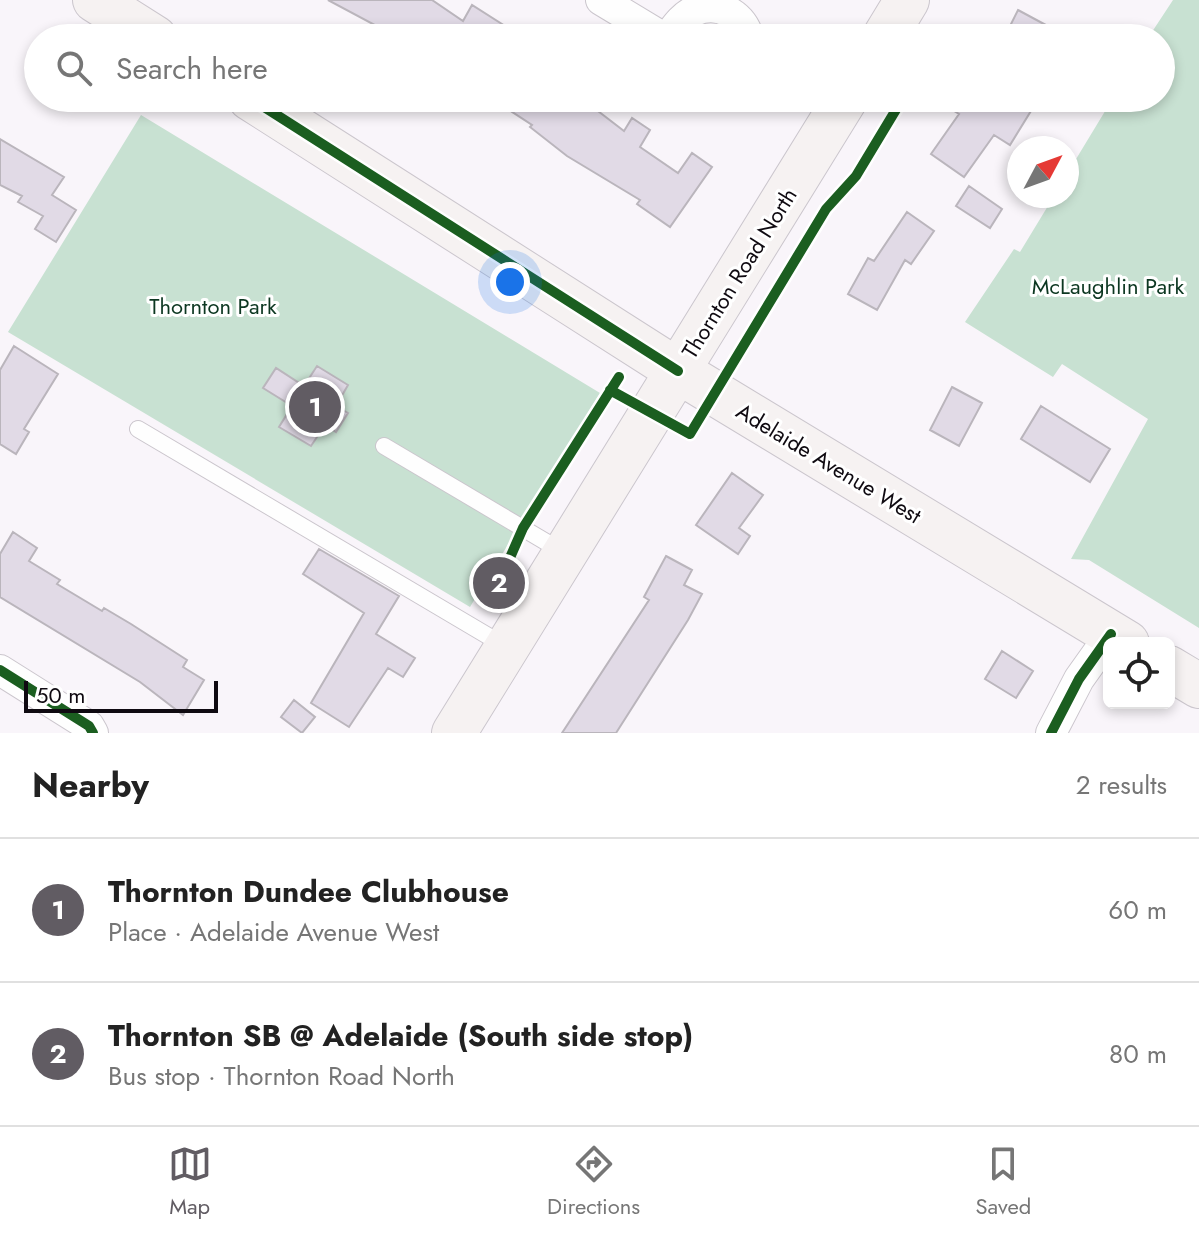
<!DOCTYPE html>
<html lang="en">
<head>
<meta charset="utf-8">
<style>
  body { margin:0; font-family:Jost,sans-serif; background:#f6f6f6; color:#222 }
  .controls { position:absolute; right:24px; bottom:24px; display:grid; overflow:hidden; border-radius:12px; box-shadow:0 4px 12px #0003 }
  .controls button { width:72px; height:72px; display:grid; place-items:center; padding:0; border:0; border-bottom:2px solid #e0e0e0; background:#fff; color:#222; font:40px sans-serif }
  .compass { position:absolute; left:1007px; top:136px; width:72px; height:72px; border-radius:50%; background:#fff; box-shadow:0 4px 12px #0003; rotate:49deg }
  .scale { position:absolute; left:24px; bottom:20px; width:194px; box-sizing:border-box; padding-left:8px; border:4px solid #0f0a11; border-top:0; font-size:22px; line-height:28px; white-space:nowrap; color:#0f0a11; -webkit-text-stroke:6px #fff; paint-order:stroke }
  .you { position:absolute; left:510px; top:282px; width:28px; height:28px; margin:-20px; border:6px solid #fff; border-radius:50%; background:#1a73e8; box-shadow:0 0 0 12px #1a73e833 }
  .badge { display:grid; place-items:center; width:52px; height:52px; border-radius:50%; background:#615c63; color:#fff; font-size:26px; font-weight:700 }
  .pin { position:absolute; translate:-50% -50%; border:4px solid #fff; box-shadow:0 2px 8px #0006 }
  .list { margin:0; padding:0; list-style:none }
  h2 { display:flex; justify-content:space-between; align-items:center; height:104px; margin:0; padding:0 32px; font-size:34px }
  h2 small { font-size:26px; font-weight:400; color:#767676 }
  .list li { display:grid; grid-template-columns:52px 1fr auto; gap:24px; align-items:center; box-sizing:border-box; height:144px; padding:0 32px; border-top:2px solid #e0e0e0 }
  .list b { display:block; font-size:30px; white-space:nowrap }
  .list p { margin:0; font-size:26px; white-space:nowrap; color:#767676 }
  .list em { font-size:26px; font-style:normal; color:#767676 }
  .icon { flex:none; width:44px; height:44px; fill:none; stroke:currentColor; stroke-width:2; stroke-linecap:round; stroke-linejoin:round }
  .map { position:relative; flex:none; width:1199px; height:733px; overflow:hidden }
  .search { position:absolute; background:#fff; box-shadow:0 4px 12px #0003; left:24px; right:24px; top:24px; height:88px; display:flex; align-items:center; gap:20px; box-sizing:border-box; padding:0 28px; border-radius:44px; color:#767676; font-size:30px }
  .sheet { height:392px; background:#fff }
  nav { display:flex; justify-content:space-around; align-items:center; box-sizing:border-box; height:112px; border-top:2px solid #e0e0e0; background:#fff; font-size:22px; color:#767676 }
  nav a { display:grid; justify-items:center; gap:4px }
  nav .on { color:#615c63 }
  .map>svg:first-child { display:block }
  .green { fill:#c8e1d2 }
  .building { fill:#e1dae6; stroke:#bab5bc; stroke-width:2 }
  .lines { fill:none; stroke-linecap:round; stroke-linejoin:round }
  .lane-casing { stroke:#cbc6cd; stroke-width:18 }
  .street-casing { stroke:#cbc6cd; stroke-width:32 }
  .secondary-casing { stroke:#cbc6cd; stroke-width:46 }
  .lane { stroke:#fefefe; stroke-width:16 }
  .street { stroke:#fefefe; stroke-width:30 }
  .secondary { stroke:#f6f2f2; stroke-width:44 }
  .cycleway-casing { stroke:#fff; stroke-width:15 }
  .cycleway { stroke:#1b5e20; stroke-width:10 }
  .labels { text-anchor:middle; stroke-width:6; stroke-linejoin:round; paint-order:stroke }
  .street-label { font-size:22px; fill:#0f0a11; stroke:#fff }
  .park-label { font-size:22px; fill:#0c3721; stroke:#fff }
</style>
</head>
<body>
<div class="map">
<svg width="1199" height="733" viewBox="0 0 1199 733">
  <rect width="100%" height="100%" fill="#f9f5fa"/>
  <path class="green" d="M1173 0H1199V628L1089 560 1071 559 1148 419 1062 364 1053 377 965 322 1014 249 1020 252 1054 196H1067V174L1113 98H1161V38H1148Z
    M141 115 600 393 470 607 8 332Z"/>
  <path class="building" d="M328 0H432L463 21 472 5 524 38H399Z
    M1018 10 1070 38H1004Z
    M491 98H581L624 131 632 118 650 130 640 147 678 173 692 153 712 167 670 227 637 204 640 200 567 156 530 127 532 125Z
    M933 98H1021L1034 106 1010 145 994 135 964 177 931 154 959 114Z
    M0 139 64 177 52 195 76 210 56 242 35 229 43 216 18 202 22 196 0 185Z
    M969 186 1002 209 990 228 956 206Z
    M907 212 934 231 911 264 905 260 877 310 848 294 868 258 874 261Z
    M14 346 58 374 24 429 29 432 16 454 0 444V370Z
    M317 366 348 385 336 406 348 413 336 432 325 425 311 446 279 427 292 406 263 388 276 368 304 386Z
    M952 387 982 403 959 446 930 430Z
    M1041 406 1110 449 1090 482 1021 439Z
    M732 473 763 495 739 528 750 536 738 554 696 525Z
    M13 532 37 548 29 561 60 580 57 584 102 611 104 608 131 624 187 660 183 667 204 680 183 715 140 682 0 597V554Z
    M319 549 399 596 376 634 415 658 403 677 388 668 349 727 311 703 364 613 303 574Z
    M666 556 692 570 684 585 702 594 688 620 616 733H562L649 600 644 597Z
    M1002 651 1033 671 1016 698 985 679Z
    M294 700 315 717 302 733 281 717Z"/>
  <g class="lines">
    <defs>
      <path id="lane" d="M138 429 505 646
        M384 446 563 552"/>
      <path id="street" d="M601 0 664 38
        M667 38C674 29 682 16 694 11 718 0 742 14 749 38
        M0 670 89 726 93 733
        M1051 733 1079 679 1111 634"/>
      <path id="secondary" d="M95 0 155 38
        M884 38 907 0
        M250 98 678 371 1127 643
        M1169 668 1199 686
        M454 733 846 98"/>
    </defs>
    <use href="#lane" class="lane-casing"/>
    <use href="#street" class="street-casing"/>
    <use href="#secondary" class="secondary-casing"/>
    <use href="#lane" class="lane"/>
    <use href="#street" class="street"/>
    <use href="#secondary" class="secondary"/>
    <defs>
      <path id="cycleway" d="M250 98 678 371
        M610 390 690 434 826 209 856 176 903 98
        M505 569 523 528 619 377
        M0 670 89 726 93 733
        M1051 733 1079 679 1111 634"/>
    </defs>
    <use href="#cycleway" class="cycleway-casing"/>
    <use href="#cycleway" class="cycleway"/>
  </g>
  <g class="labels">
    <g class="street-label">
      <text transform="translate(739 273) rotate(-58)" y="8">Thornton Road North</text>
      <text transform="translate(829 463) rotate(31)" y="8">Adelaide Avenue West</text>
    </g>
    <g class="park-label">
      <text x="1108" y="294">McLaughlin Park</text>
      <text x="213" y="314">Thornton Park</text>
    </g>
  </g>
</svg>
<div class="controls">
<button><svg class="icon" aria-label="locate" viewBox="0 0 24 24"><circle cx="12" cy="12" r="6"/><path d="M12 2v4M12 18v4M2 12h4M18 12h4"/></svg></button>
</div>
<svg class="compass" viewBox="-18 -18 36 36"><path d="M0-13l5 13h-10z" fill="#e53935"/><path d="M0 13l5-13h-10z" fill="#767676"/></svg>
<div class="scale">50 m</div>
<div class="you"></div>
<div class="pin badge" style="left:315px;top:407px">1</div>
<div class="pin badge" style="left:499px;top:583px">2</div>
<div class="search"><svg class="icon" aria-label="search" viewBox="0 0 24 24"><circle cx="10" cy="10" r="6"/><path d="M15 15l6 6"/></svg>Search here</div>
</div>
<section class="sheet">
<h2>Nearby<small>2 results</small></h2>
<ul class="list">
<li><span class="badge">1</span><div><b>Thornton Dundee Clubhouse</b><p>Place · Adelaide Avenue West</p></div><em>60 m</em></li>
<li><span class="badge">2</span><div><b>Thornton SB @ Adelaide (South side stop)</b><p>Bus stop · Thornton Road North</p></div><em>80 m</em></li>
</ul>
</section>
<nav>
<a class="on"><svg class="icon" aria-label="map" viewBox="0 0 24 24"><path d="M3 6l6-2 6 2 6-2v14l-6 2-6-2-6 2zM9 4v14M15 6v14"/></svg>Map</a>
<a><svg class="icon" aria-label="directions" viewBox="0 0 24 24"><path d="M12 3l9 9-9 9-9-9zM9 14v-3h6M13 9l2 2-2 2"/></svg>Directions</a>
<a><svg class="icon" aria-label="saved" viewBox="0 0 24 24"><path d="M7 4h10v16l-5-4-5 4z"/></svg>Saved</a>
</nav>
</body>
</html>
